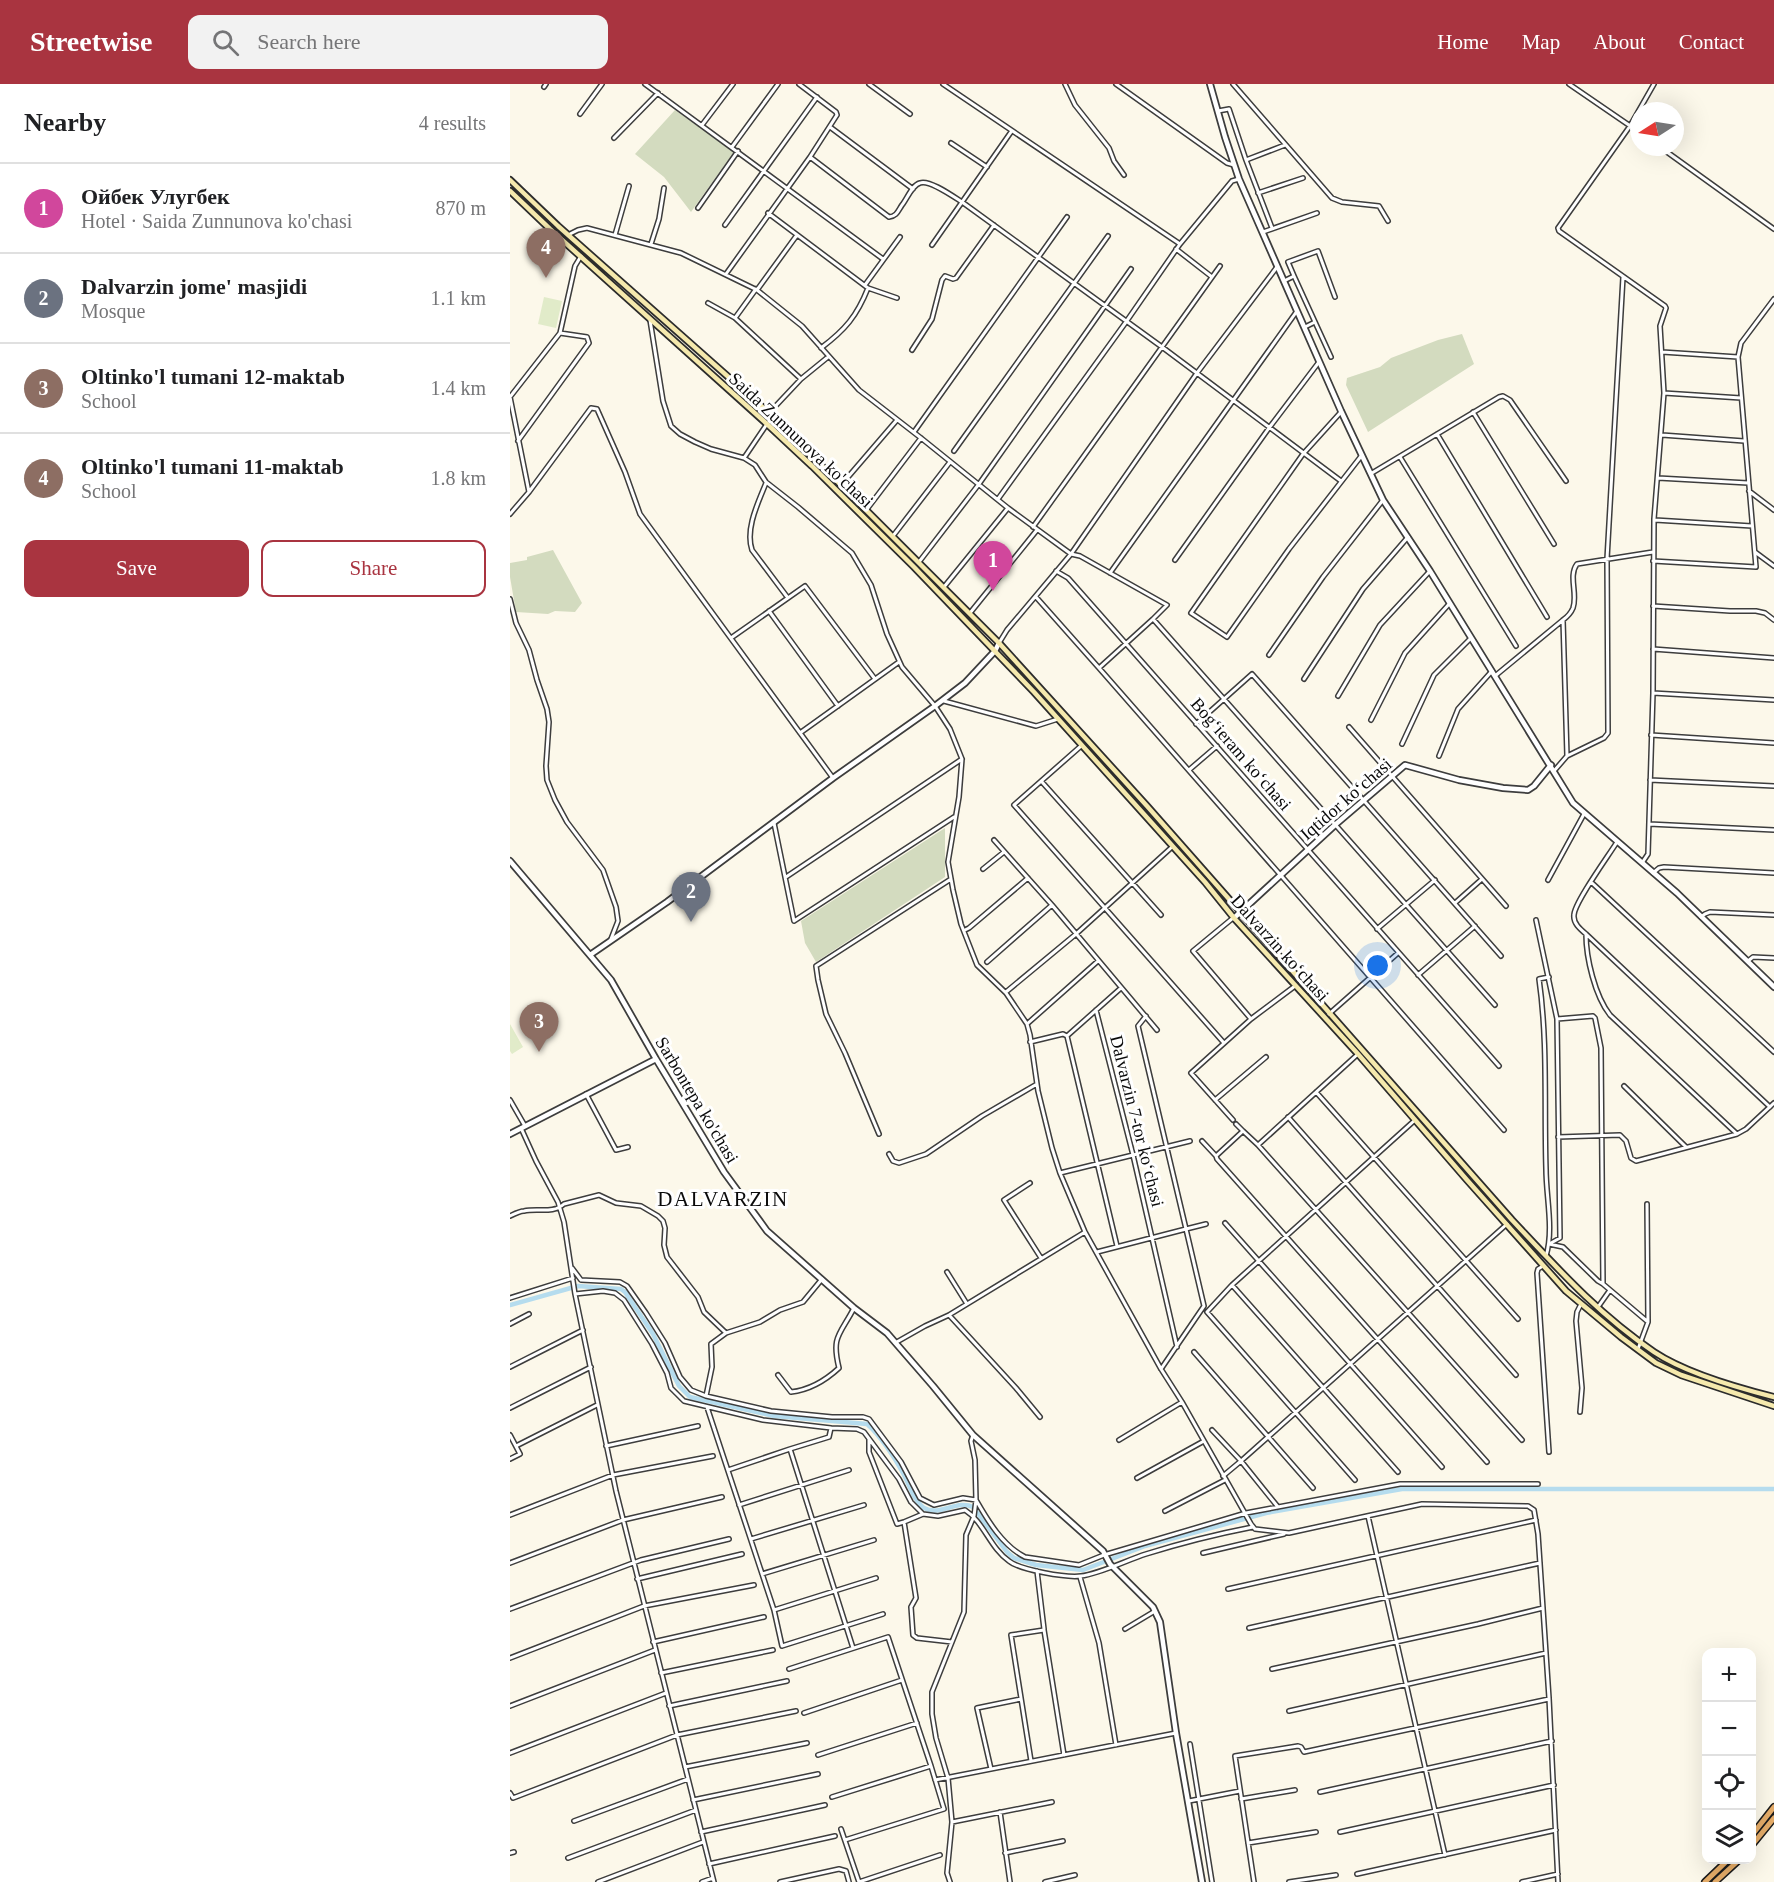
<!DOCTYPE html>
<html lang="en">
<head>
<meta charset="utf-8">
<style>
  body { margin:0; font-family:"Times New Roman",serif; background:#f2f2f2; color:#202124 }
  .controls { position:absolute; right:18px; bottom:18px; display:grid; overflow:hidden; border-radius:12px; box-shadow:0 6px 24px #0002 }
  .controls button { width:54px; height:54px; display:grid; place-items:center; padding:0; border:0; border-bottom:2px solid #e0e0e0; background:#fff; color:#202124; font:30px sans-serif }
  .compass { position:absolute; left:1120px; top:18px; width:54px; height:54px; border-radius:50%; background:#fff; box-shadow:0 6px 24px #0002; rotate:258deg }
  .you { position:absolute; left:868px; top:882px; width:21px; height:21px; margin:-15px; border:4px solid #fff; border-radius:50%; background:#1a73e8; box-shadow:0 0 0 9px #1a73e833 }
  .badge { display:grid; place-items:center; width:39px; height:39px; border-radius:50%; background:#a93440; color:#fff; font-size:20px; font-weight:700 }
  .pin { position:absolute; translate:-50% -50px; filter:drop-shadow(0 2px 3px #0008) }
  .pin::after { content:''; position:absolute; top:32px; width:21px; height:18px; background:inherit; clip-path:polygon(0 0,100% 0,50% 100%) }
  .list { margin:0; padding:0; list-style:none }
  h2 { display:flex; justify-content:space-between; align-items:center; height:78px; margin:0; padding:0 24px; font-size:26px }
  h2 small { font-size:20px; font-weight:400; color:#757577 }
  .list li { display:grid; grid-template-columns:39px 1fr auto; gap:18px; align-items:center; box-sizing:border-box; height:90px; padding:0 24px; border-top:2px solid #e0e0e0 }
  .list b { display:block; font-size:22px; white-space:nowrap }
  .list p { margin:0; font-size:20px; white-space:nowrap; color:#757577 }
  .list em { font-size:20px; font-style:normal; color:#757577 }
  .actions { display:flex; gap:12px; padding:18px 24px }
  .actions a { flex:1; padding:14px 0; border:2px solid #a93440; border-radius:12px; text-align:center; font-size:21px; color:#a93440 }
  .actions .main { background:#a93440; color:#fff }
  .icon { flex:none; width:33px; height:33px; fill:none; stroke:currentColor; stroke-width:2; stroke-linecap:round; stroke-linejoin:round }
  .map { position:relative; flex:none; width:1264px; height:1798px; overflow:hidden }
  header { display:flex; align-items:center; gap:36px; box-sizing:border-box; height:84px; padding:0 30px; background:#a93440; color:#fff }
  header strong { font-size:28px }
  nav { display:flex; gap:33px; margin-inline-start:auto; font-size:21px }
  .search { width:420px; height:54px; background:#f2f2f2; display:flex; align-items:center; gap:15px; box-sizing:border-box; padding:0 21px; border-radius:12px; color:#757577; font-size:22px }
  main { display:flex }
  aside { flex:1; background:#fff }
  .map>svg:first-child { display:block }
  .cemetery { fill:#d3dbbf }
  .pitch { fill:#e1ebc9 }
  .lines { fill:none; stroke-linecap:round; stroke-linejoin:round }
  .canal { stroke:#b5dcee; stroke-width:4.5 }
  .minor-casing { stroke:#3d3d3d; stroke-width:6 }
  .tertiary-casing { stroke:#3d3d3d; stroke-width:8 }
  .secondary-casing { stroke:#2c2c2c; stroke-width:8 }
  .trunk-casing { stroke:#1b1b1b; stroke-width:8 }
  .minor { stroke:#fff; stroke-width:3 }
  .tertiary { stroke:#fff; stroke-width:4.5 }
  .secondary { stroke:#f5e9ad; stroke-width:4.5 }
  .trunk { stroke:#e5ac68; stroke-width:5 }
  .labels { text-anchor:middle; stroke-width:6; stroke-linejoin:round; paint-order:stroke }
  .street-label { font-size:18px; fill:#0a0a0a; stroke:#fff }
  .quarter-label { font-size:21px; letter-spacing:1.5px; fill:#0a0a0a; stroke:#fff }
</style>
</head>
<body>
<header>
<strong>Streetwise</strong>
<div class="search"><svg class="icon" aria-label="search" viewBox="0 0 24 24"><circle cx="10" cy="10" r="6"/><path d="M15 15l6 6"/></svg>Search here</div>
<nav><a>Home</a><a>Map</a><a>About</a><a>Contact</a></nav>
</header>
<main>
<aside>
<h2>Nearby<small>4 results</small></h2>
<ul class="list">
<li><span class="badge" style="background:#d1479c">1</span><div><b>Ойбек Улугбек</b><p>Hotel · Saida Zunnunova ko'chasi</p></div><em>870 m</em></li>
<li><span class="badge" style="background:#6b7280">2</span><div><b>Dalvarzin jome' masjidi</b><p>Mosque</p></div><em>1.1 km</em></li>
<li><span class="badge" style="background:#8d6e63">3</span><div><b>Oltinko'l tumani 12-maktab</b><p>School</p></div><em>1.4 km</em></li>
<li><span class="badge" style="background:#8d6e63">4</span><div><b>Oltinko'l tumani 11-maktab</b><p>School</p></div><em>1.8 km</em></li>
</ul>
<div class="actions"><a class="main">Save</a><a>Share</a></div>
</aside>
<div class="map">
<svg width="1264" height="1798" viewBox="0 0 1264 1798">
  <rect width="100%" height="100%" fill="#fcf8ea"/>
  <path class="cemetery" d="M165 26 224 68 181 128 154 93 125 70Z
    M952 250 964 280 858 348 836 301 837 294 870 283 881 274 928 256Z
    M43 466 72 519 65 528 45 527 38 530 6 528 0 493V479L17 476V473Z
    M435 744V793L306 878 295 859 291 837Z"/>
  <path class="pitch" d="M34 213 52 217 46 244 28 240Z
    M0 940 13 963 2 970 0 967Z"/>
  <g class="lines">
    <path class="canal" d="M0 1221 68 1202 111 1205 115 1208 143 1250 169 1302 180 1313 264 1332 357 1340C370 1351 385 1374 393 1389 399 1400 404 1417 414 1424 430 1433 447 1415 463 1423L497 1468 504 1474 526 1481 573 1486 635 1462 756 1429 892 1405H1264"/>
    <defs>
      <path id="minor" d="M135 0 373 175
        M289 0 326 28 327 31 300 73
        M359 0 400 30
        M433 0 670 160
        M555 0 565 21 599 64 604 77 614 91
        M606 0 717 79 724 81
        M723 0 822 114 832 118 869 122 878 137
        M1059 0 1129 48
        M34 3 36 0
        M708 27 719 25 736 76
        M70 30 92 0
        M192 41 223 0
        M320 43 403 105
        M104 54 148 9
        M441 59 477 83
        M222 63 268 0
        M1150 63 1264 145
        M748 109 793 94
        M188 124 228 67
        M258 129 358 204C347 232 335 246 311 264
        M215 141 307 13
        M762 144 736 76 775 61
        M753 148 807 129
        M58 151 68 146 77 144 171 169 247 206 292 242 349 306 411 354 498 424 561 470 570 472 657 521 643 535 985 921
        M105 151 119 102
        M141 160 149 135 154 104
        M422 161 501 48
        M666 165 702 193
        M216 190 300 73 379 133C387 132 388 127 392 121 397 115 402 101 410 99 419 95 444 113 452 118L652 263 831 397
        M784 192 805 238
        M774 197 784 192 778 178 808 167 825 213
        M355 201 390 153
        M358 204 387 214
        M247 206 287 151
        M198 219 225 234 291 295
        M225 234 246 205
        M140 236 153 317 161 342 170 350 185 358 201 365 234 374 245 381 256 398 288 423 342 469 361 501 377 550 392 583 425 622 440 645 452 675 449 713 438 778 443 806 451 840 467 881 496 909 517 940 520 951 528 1007 542 1064 550 1089 575 1148 651 1285 672 1318 741 1440 745 1445 779 1449 912 1420 1018 1422 1024 1426 1028 1450 1039 1614 1048 1798
        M795 243 805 238 821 273
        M402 266 422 235 432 196 435 192 443 195 446 194 484 141
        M1152 268 1228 273
        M1154 309 1231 314
        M831 328 793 370 681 529 717 553 779 465 852 371
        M963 328 1044 460
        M259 329 291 295 318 273
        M404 348 557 133
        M927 350 1037 533
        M1152 351 1234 357
        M8 357 79 259 77 253 50 249
        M444 367 598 152
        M890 373 1006 562
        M234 374 257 340
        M862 389 989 313 993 312 1000 316 1056 397
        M1148 394 1238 399
        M256 399C248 419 235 445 242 466L278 514
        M332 400 387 336
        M1239 407 1264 426
        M19 408 0 313 50 249 65 182 71 172
        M488 415 616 238 670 160 722 97 729 95
        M357 425 411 354
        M0 430 19 408 81 324 87 325 115 388 130 430 323 694
        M1145 436 1242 442
        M523 443 710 182
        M383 452 440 378
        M1245 468 1264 482
        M665 476 759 344 809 278
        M1143 477 1246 483 1228 273 1231 259 1264 215
        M409 478 469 400 621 185
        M546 487 558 494 989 982
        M600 489 787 227
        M434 503 498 424
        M526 513 589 584
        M0 515 6 539 19 566 27 596 37 625 39 638 36 682 37 696 45 716 57 738 93 786 106 823 108 837 101 855
        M1143 522 1220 527H1246L1255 529 1264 536
        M259 527 328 622
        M460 529 527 446
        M643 535 589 584 994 1046
        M1053 536 1057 672
        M221 554 295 502 365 595
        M489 559 497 546 561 470 687 289 767 183
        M1143 565 1264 574
        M759 571 813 493 873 416
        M985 592 1053 536C1057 533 1061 529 1063 524 1068 510 1058 492 1067 480L1143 468
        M794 595 853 505 898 453
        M1143 609 1264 616
        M828 612 870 541 920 487
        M434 617 526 642 548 635
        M861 636 895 569 940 519
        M686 640 742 590 991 872
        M839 643 996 822
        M290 649 389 578
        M1141 651 1264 659
        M892 660 924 591 961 554
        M571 662 504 721 714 959
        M929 672 948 625 982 587
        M679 686 707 662
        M1044 687 1057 672 1094 654 1098 649 1097 475 1113 193
        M1140 696 1264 702
        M532 698 651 831
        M264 739 284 837 444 733
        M1139 740 1264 746
        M484 756 542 821 647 946
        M1107 758C1099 771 1064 819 1064 831 1063 839 1070 845 1076 850L1260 1023
        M1132 779 1138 770 1143 609 1144 435 1154 309 1150 242 1156 224 1155 222 1049 147 1048 144 1120 42 1144 0
        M473 785 494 768
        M1143 789 1149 784 1154 783 1264 789
        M276 793 452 675
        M1038 796 1074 730
        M1081 798 1264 968
        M945 819 972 795
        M1191 833 1195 830 1200 828 1264 831
        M723 834 683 867 741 935
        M1026 836 1047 935 1050 1154 1041 1159
        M867 845 925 796
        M455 846 459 844 518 794
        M1076 850C1076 874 1085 912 1100 931L1227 1050
        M1238 877 1243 873 1264 874
        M477 878 542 821
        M908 891 965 842
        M496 908 566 850 662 763
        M586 926 623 1071 667 1263
        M819 930 888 869
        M636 932 628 942 676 1145 696 1140
        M517 940 588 877
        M557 952 607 1162
        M520 958 553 950 557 952 611 904
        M1114 1002 1176 1063
        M806 1008 1008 1235
        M76 1010 106 1066 118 1063
        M0 1016 15 1042
        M705 1016 756 973
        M778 1033 1006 1291
        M723 1036 681 989 741 935 785 902
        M726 1040 733 1047
        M11 1044 26 1077 48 1118 54 1138 65 1210 106 1407 204 1798
        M369 1050 335 969 316 930 308 896 306 882 441 795
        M1048 1053 1110 1051 1116 1057 1121 1074 1126 1077 1227 1050 1236 1045 1264 1019
        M692 1057 706 1072
        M748 1061 848 970
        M379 1070 383 1077 389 1079 416 1070 472 1032 527 1000
        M550 1089 680 1057
        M520 1099 494 1116 531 1174
        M1137 1120 1138 1238
        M0 1132C4 1130 10 1127 14 1127 28 1124 43 1130 54 1120L89 1111 106 1119 131 1122 148 1132 153 1137 155 1144 154 1161 157 1173 188 1213 194 1228 216 1249
        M715 1139 932 1383
        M1039 1160 1053 1163 1088 1197 1093 1200 1091 964 1085 934 1083 932 1047 935
        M587 1168 676 1145 694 1222 651 1285
        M1036 1172C1044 1145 1036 1113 1036 1085 1034 1021 1038 958 1029 895L1039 893
        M1033 1182 1028 1185 1027 1189 1039 1368
        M62 1184 71 1196 110 1198 117 1202 136 1229 155 1259 170 1293 181 1306 196 1312 202 1283 201 1260 216 1249 250 1238 270 1226 293 1218 312 1195
        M437 1188 457 1220
        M1093 1200 1138 1238 1128 1265
        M722 1201 888 1388
        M65 1210 93 1207 105 1209 114 1216 142 1260 157 1289 161 1304 174 1317 253 1336 321 1344 319 1353 280 1365
        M0 1214 63 1194
        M1088 1223 1100 1206
        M439 1231 506 1304 530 1333
        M0 1240 19 1230
        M385 1259 415 1242 439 1231 575 1148
        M684 1268 803 1404
        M0 1283 73 1246
        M268 1291 281 1308C299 1306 316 1296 329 1284 321 1252 330 1251 344 1224
        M196 1312 261 1327 322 1333H353L359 1335 391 1378 410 1414 424 1421 453 1414 466 1416C478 1437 493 1462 515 1473L569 1481 594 1471 736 1429 890 1400H1028
        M197 1323 264 1526 272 1562 373 1530
        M0 1324 81 1283
        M1070 1328 1072 1304 1066 1237 1067 1228 1071 1220
        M321 1344 347 1345 354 1348 389 1395 401 1418 413 1430
        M702 1346 731 1377 768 1423
        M0 1351 10 1370 0 1375
        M359 1355V1368L387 1440 394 1438 413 1430 428 1432 455 1426C474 1438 480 1464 499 1477 510 1486 557 1494 571 1492 589 1490 617 1476 636 1470 671 1459 707 1450 743 1443
        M609 1356 672 1318
        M6 1362 87 1321
        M96 1362 188 1342
        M977 1378 707 1075 706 1072 733 1047 748 1061 1012 1356
        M218 1386 280 1365 343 1564
        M713 1392 731 1377 997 1140
        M627 1394 694 1357
        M845 1396 697 1228 722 1201 905 1036
        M229 1421 339 1386
        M655 1427 715 1396
        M0 1431 103 1391 203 1372
        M858 1432 935 1771
        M394 1438 406 1514 401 1523 403 1551 407 1554 442 1558
        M241 1455 354 1421
        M693 1469 774 1450
        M0 1479 113 1436 212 1413
        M527 1487 534 1545
        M252 1490 364 1456
        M570 1493 589 1559 606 1661
        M127 1495 232 1470
        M718 1505 1026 1436
        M0 1525 131 1476 219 1455
        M264 1526 366 1494
        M739 1544 1030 1479
        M615 1545 645 1527
        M143 1558 254 1533
        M0 1574 134 1522 244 1501
        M279 1585 378 1553 421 1682
        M762 1585 968 1540 1033 1524
        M151 1589 263 1566
        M0 1622 145 1566
        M159 1622 277 1597
        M779 1627 1036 1569
        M294 1629 392 1596
        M680 1660 702 1798
        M0 1669 156 1609
        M308 1671 407 1639
        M521 1677 501 1551 534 1546 554 1671
        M175 1683 297 1659
        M481 1685 467 1624 511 1615
        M425 1696 666 1649
        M810 1708 1042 1657
        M0 1709 3 1714 167 1651 286 1627
        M322 1713 421 1682 434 1725 335 1756
        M731 1715 785 1706
        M183 1716 308 1690
        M679 1717 730 1707
        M490 1728 500 1798
        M64 1737 178 1695
        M442 1738 542 1718
        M331 1745 349 1798
        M191 1748 315 1721
        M830 1748 1044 1701
        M738 1759 806 1748
        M0 1769 4 1768
        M495 1769 553 1757
        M58 1774 186 1726
        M199 1780 325 1752
        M847 1790 1046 1746
        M88 1798 193 1758
        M192 1798 203 1794
        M270 1798 329 1785 336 1787 339 1798
        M349 1798 430 1771
        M440 1798 437 1789 442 1738 438 1694 426 1654 422 1630V1608L454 1528 456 1451 464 1432 466 1416 465 1376 461 1357 463 1351
        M535 1798 565 1791
        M744 1798 725 1672 788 1662 791 1663 794 1668 1039 1615
        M779 1798 826 1791
        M1012 1798 1048 1790"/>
      <path id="tertiary" d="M700 0 715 53 729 95 831 327 873 416 920 487 1063 719 1167 809 1264 903
        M0 777 101 896 146 975 214 1088 257 1147 344 1224 377 1249 423 1302 463 1351 593 1467 600 1480 643 1523 650 1538 666 1649 692 1798
        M724 834 826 740 895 681 949 696 993 704 1018 706 1024 702 1041 681
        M80 871 157 818 323 694 425 622 455 599 485 567 489 559
        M0 1050 146 975"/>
      <path id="secondary" d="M0 96 48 142 259 329 489 559 637 722 1002 1136C1048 1185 1088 1230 1144 1268 1174 1288 1228 1304 1264 1313
        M0 107 40 145 257 340 302 382 404 483 524 608 695 798 724 834 848 970 957 1096 1056 1207 1111 1253 1146 1279 1171 1291 1264 1322"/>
      <path id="trunk" d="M1242 1751 1264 1723
        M1242 1761 1264 1734
        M1195 1798 1218 1776
        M1205 1798 1229 1776"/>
    </defs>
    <use href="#minor" class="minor-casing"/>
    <use href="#tertiary" class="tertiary-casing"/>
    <use href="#secondary" class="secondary-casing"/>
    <use href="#trunk" class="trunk-casing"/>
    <use href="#minor" class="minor"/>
    <use href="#tertiary" class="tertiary"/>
    <use href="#secondary" class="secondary"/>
    <use href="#trunk" class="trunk"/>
  </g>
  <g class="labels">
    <g class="street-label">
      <text transform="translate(291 356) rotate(43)" y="6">Saida Zunnunova ko'chasi</text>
      <text transform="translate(731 670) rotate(49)" y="6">Bogʻieram koʻchasi</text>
      <text transform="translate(836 715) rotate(-41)" y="6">Iqtidor koʻchasi</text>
      <text transform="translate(770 864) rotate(48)" y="6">Dalvarzin koʻchasi</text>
      <text transform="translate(187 1016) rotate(59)" y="6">Sarbontepa ko'chasi</text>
      <text transform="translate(627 1037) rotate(76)" y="6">Dalvarzin 7-tor koʻchasi</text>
    </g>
    <g class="quarter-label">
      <text x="213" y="1122">DALVARZIN</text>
    </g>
  </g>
</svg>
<div class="controls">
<button>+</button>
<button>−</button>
<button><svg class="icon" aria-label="locate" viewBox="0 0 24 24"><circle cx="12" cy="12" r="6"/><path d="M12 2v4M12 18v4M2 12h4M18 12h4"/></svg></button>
<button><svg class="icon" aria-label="layers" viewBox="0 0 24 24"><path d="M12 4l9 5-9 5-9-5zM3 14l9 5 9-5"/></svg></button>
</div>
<svg class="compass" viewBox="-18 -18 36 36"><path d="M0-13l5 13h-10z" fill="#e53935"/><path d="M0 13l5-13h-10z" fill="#757577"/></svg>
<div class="you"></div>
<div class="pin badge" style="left:483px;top:507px;background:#d1479c">1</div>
<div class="pin badge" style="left:181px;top:838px;background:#6b7280">2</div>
<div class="pin badge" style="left:29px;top:968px;background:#8d6e63">3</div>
<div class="pin badge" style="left:36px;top:194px;background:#8d6e63">4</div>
</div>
</main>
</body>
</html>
